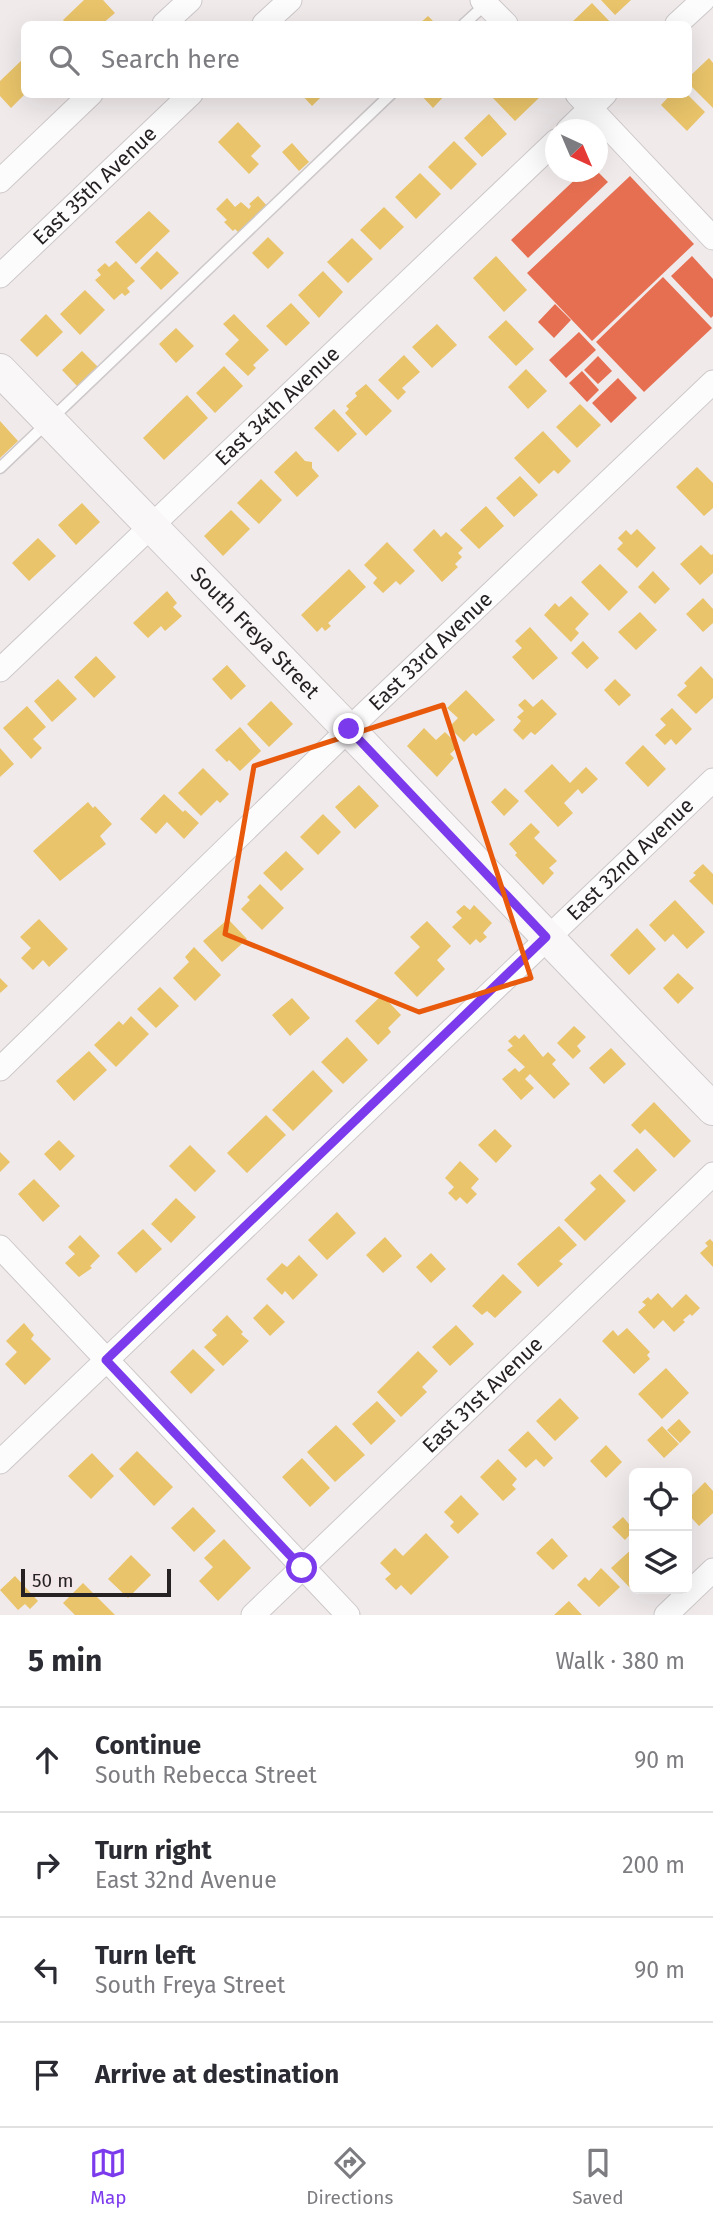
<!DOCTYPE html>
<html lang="en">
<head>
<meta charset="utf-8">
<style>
  body { margin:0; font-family:"Fira Sans",sans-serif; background:#f2f2f3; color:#2b2b33 }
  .controls { position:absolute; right:21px; bottom:21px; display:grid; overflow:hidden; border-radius:10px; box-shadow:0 7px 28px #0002 }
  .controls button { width:63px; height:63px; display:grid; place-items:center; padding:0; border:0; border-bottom:2px solid #e1e1e2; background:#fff; color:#2b2b33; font:35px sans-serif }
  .compass { position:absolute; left:545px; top:119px; width:63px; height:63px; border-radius:50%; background:#fff; box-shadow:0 7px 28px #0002; rotate:136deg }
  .scale { position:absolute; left:21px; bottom:18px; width:150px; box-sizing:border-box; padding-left:7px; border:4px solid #262223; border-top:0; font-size:19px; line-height:24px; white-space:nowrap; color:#262223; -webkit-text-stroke:5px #f3e7e9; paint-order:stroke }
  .stop { position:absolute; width:21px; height:21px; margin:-16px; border:5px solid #7c3aed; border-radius:50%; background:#fff }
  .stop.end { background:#7c3aed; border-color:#fff; box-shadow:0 2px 7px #0008 }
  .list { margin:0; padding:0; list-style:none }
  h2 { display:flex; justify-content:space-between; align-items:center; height:91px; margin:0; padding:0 28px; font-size:30px }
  h2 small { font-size:23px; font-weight:400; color:#7c7c81 }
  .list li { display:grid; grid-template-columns:46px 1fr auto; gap:21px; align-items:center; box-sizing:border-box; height:105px; padding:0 28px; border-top:2px solid #e1e1e2 }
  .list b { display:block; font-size:26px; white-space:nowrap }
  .list p { margin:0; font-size:23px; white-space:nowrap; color:#7c7c81 }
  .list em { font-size:23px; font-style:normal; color:#7c7c81 }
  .icon { flex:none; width:38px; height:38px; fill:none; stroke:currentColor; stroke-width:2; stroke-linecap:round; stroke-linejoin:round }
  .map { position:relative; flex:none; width:713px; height:1615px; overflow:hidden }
  .search { position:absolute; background:#fff; box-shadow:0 7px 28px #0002; left:21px; right:21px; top:21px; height:77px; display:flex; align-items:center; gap:18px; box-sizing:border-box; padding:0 24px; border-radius:10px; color:#7c7c81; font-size:26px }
  .sheet { height:511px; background:#fff }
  nav { display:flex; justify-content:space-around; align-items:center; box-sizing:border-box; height:98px; border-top:2px solid #e1e1e2; background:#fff; font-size:19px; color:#7c7c81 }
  nav a { display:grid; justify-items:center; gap:4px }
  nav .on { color:#7c3aed }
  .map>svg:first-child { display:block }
  .homes { fill:#e9c46a }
  .shops { fill:#e76f51 }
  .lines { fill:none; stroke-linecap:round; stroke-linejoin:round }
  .service-casing { stroke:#cdc8c9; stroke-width:13 }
  .minor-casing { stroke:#cdc8c9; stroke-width:25 }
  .secondary-casing { stroke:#cdc8c9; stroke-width:34 }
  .service { stroke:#fdfcfc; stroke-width:10 }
  .minor { stroke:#fdfcfc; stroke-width:23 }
  .secondary { stroke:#faf7f9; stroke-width:32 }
  .route { stroke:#7c3aed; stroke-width:9 }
  .marked { fill:none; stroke:#e8590c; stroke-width:5; stroke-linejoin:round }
  .labels { text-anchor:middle; stroke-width:7; stroke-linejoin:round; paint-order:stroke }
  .street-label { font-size:21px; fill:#262223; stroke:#f3e7e9 }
</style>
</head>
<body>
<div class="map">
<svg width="713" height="1615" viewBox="0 0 713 1615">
  <rect width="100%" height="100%" fill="#f0eaeb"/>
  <path class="homes" d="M84 0H103L115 13 102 24H67L63 20Z
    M601 0H631L615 15Z
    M592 3 612 24H570Z
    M428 16 436 24H419Z
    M24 58V95L11 108 0 96V81Z
    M709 58 713 63V108L688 83V78Z
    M301 94H324L312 106Z
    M420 94H446L433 108Z
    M495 94H539L541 96 515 121 492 97Z
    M671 94H687L705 112 687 131 661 105Z
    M489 114 507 134 482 157 464 138Z
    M238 122 261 146 251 156 259 164 249 174 218 142Z
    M454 141 477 164 451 190 428 167Z
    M292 143 309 162 299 171 282 152Z
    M420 173 441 194 416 219 395 197Z
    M258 196 270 209 240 234 235 229 233 231 224 222 227 220 216 209 227 198 235 207 241 202 249 209 251 206 249 204Z
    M384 207 404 227 380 250 360 230Z
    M149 211 170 231 136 264 115 242Z
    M268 237 284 253 268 269 252 253Z
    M352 238 373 259 348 283 327 262Z
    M157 251 179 273 161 290 140 268Z
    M496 256 527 290 504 312 473 278Z
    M116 261 135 281 127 288 130 292 125 296 122 293 114 300 95 280 101 275 97 270 105 263 109 267Z
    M323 271 343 292 319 318 298 295Z
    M85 290 105 310 80 335 60 314Z
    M291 303 310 323 286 346 266 326Z
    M46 314 63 332 37 357 20 340Z
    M234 314 269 350 253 365 256 368 248 376 225 354 239 340 223 324Z
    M506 320 534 349 516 366 488 337Z
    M437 324 457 345 432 368 412 347Z
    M176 328 194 346 176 363 159 344Z
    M82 351 98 367 77 386 62 370Z
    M404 355 420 372 402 388 406 392 398 400 378 380Z
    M224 366 243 386 215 413 196 393Z
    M526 369 547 391 528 409 508 387Z
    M366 384 392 411 366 436 345 413 349 409 346 406 357 396 355 393Z
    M187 395 208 418 164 460 143 438Z
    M580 404 601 425 577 448 556 427Z
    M334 409 357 434 338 452 314 428Z
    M0 421 18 441 0 458Z
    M543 431 571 461 558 474 554 470 539 484 514 458Z
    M296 451 305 461 312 462V468L319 476 297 497 274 472Z
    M697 467 713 483V508L704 516 676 487Z
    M520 476 538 495 514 517 496 498Z
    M261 479 282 500 259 524 237 503Z
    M82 503 100 522 76 545 58 525Z
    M486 506 504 526 479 549 460 530Z
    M231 510 250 529 223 556 204 536Z
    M434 529 441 537 446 532 463 548 458 553 462 557 455 564 458 567 442 582 413 550Z
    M637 529 656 548 637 568 617 549 623 543 618 538 626 530 631 535Z
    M38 538 56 556 29 581 12 563Z
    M387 542 415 571 400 585 396 581 383 593 373 583 377 578 364 565Z
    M701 545 711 555 713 554V573L700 585 680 564Z
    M600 564 628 592 609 611 581 582Z
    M349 569 366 587 328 623 331 626 325 631 322 627 317 632 301 615Z
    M653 571 670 589 655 604 638 587Z
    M167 591 177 603 173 607 182 616 165 631 161 626 148 638 133 623Z
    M571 596 589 614 575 629 579 633 571 642 544 615 555 603 559 607Z
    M703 598 713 609V623L703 632 686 614Z
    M640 612 657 630 636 650 618 632Z
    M530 627 558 658 533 680 512 657 522 648 515 641Z
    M583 641 599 658 587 669 571 653Z
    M96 656 116 677 94 698 74 677Z
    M227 665 246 686 231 700 212 679Z
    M701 666 713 679V698L696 714 677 695 687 686 684 683Z
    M58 679 77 699 52 722 34 701Z
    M615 679 631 695 619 706 604 690Z
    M466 690 495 720 476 736 473 733 464 742 449 727 458 718 447 708Z
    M525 699 533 707 542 699 557 714 535 735 531 732 523 740 513 730 521 721 517 717 524 711 518 705Z
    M271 701 293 724 269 747 247 724Z
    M27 706 46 727 33 739 42 748 31 759 3 728Z
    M672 708 692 729 676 745 671 739 665 745 655 735 666 725 660 719Z
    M240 727 261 751 240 771 229 760 227 762 215 750Z
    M424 728 436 740 445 732 459 746 450 754 454 758 437 777 407 746Z
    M643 745 666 769 648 787 625 763Z
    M0 748 14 764 0 777Z
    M552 764 570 783 586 767 598 779 582 794 578 789 564 803 573 813 558 827 524 791Z
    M203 768 229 794 220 803 217 800 201 816 178 793Z
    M359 785 379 806 355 829 335 807Z
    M505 788 519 801 504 816 491 802Z
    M164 794 183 812 185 810 199 823 184 839 167 822 156 834 140 819Z
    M88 802 93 808 95 806 112 824 100 836 106 844 60 881 33 851Z
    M323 814 341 832 318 855 300 837Z
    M531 823 540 832 534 838 557 861 549 868 554 873 543 885 515 855 517 853 509 844Z
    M286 851 304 869 281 891 263 873Z
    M703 864 713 874V905L689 881 696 875 693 873Z
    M260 884 284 908 262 930 241 909 250 900 247 897Z
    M675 900 705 932 687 949 673 934 665 942 649 925Z
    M464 905 470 910 474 905 492 923 483 933 487 937 480 943 476 939 470 945 452 927 462 918 456 912Z
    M39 919 68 949 49 967 43 960 33 970 21 958 31 948 20 937Z
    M228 919 247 939 222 962 203 941Z
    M427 921 451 946 437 960 445 969 417 997 394 973 420 947 410 937Z
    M637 928 656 949 629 975 610 955Z
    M194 947 221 975 195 1001 173 978 189 962 185 957Z
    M678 973 694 988 678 1004 663 988Z
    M0 978 8 986 0 993Z
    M160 987 179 1006 156 1028 137 1009Z
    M382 995 401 1015 388 1028 391 1032 378 1045 355 1021Z
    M292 998 310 1018 290 1036 272 1015Z
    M131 1016 149 1034 116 1067 94 1045 119 1021 123 1025Z
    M574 1026 586 1037 577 1046 581 1051 573 1059 557 1043Z
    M524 1034 543 1057 548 1052 556 1060 552 1064 570 1084 554 1099 530 1074 525 1079 534 1088 521 1100 502 1079 515 1068 519 1072 525 1067 507 1050 513 1046 508 1041 515 1035 519 1039Z
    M347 1037 368 1060 343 1084 321 1062Z
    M611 1048 626 1064 604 1084 589 1068Z
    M89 1051 107 1070 74 1101 56 1081Z
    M313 1070 333 1091 293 1131 272 1110Z
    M654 1102 691 1141 674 1158 645 1129 640 1134 631 1125Z
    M266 1115 286 1135 247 1173 227 1153Z
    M495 1129 512 1146 496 1163 478 1145Z
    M59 1140 75 1156 60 1171 44 1154Z
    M190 1145 216 1171 195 1192 169 1166Z
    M637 1148 657 1170 634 1192 613 1171Z
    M0 1152 10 1162 0 1172Z
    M460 1161 479 1179 471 1188 477 1194 467 1204 460 1197 456 1201 448 1193 454 1187 445 1178Z
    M600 1174 626 1201 585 1241 564 1220 596 1189 590 1183Z
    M34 1179 60 1206 43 1222 18 1194Z
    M176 1198 196 1217 171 1243 151 1224Z
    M337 1212 356 1233 327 1260 308 1240Z
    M559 1226 577 1245 559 1261 563 1264 538 1287 517 1264Z
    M143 1229 162 1249 136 1273 117 1253Z
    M80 1235 100 1256 90 1266 92 1268 79 1277 65 1263 75 1254 68 1247Z
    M385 1237 402 1256 383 1273 366 1255Z
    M710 1239 713 1242V1267L700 1253 708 1246 705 1243Z
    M431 1253 446 1269 431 1283 416 1267Z
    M299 1255 318 1275 293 1300 285 1291 282 1295 266 1279 282 1263 287 1267Z
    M503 1274 522 1292 495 1318 487 1311 482 1315 472 1306Z
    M658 1293 672 1308 686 1294 700 1308 692 1316 690 1314 683 1320 685 1322 674 1332 663 1320 654 1329 638 1312 646 1305 642 1302 648 1297 651 1300Z
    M267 1304 285 1322 270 1336 253 1318Z
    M227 1315 243 1332 241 1334 249 1341 223 1366 204 1347 217 1335 212 1330Z
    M24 1323 34 1335 31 1339 51 1359 25 1385 5 1364 17 1352 6 1341Z
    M456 1325 474 1344 450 1366 432 1347Z
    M627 1328 650 1352 647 1355 650 1359 634 1374 602 1341 613 1330 618 1336Z
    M193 1349 215 1370 191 1394 170 1372Z
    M418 1351 438 1371 422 1387 427 1392 401 1417 377 1392Z
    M666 1368 689 1393 662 1419 638 1394Z
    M560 1398 579 1418 555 1441 536 1421Z
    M377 1401 396 1421 371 1445 352 1424Z
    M679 1419 691 1432 680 1443 667 1430Z
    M336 1425 365 1455 335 1482 307 1452Z
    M662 1426 679 1444 664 1458 647 1440Z
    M528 1431 553 1458 544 1467 536 1459 526 1468 508 1450Z
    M606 1445 622 1462 606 1478 590 1461Z
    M137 1451 173 1487 154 1506 119 1469Z
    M92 1453 114 1476 91 1499 68 1476Z
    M302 1458 330 1488 310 1507 282 1477Z
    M498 1459 517 1479 512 1485 516 1489 503 1501 480 1477Z
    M705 1482 713 1491V1513L699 1526 687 1513V1500Z
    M461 1495 479 1514 458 1534 450 1526 454 1522 444 1512Z
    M193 1507 216 1531 194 1552 171 1528Z
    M623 1517 634 1530 625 1540 612 1527Z
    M426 1533 449 1557 411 1595 401 1585 396 1590 385 1579 391 1574 380 1563 395 1548 403 1556Z
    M552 1538 568 1556 553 1570 536 1553Z
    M224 1539 251 1568 218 1601 199 1581 213 1567 204 1558Z
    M634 1547V1587L632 1590 611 1568Z
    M131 1555 151 1575 128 1598 108 1579Z
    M601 1568 620 1587 599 1607 577 1585 585 1577 589 1581Z
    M15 1576 38 1601 30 1609 25 1604 18 1610 0 1590Z
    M83 1583 115 1615H75L63 1603Z
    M569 1601 582 1615H554Z"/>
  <path class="shops" d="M583 172H598L608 182 528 258 511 240Z
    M630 176 694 244 592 341 527 273Z
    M692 256 713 279V316L711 318 671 276Z
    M663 277 712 328 644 392 596 342Z
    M555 304 571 320 554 338 538 322Z
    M579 332 596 350 566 378 549 360Z
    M598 356 612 371 598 384 584 370Z
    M582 371 599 390 587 402 569 383Z
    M618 378 637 398 611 423 592 403Z"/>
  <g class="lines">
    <defs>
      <path id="service" d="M464 24 488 2
        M0 468 391 94"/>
      <g id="minor">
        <path d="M482 0 506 24"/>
        <path d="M164 24 190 0"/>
        <path d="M264 24 290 0"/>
        <path d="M677 24 703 0"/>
        <path d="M577 94 713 238"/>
        <path d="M568 130 605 94"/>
        <path d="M0 181 91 94"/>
        <path id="s1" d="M0 276 191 94"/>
        <path id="s2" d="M0 670 556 141"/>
        <path id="s3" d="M0 1069 349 729 713 382"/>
        <path d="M0 1247 348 1615"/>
        <path id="s4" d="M0 1462 713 780"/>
        <path id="s5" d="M253 1615 713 1174"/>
        <path d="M666 1615 713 1570"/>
      </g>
      <g id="secondary">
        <path id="s6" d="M0 370C116 491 234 610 350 731 471 857 591 984 713 1109"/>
      </g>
    </defs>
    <use href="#service" class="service-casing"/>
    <use href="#minor" class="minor-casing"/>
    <use href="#secondary" class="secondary-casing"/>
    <use href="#service" class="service"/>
    <use href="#minor" class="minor"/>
    <use href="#secondary" class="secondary"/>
  </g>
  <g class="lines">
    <path class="route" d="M302 1568 106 1360 546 937 349 729"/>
  </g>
  <path class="marked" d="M443 705 531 978 419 1012 225 934 254 766Z"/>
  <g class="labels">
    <g class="street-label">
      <text dy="7" stroke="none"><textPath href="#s1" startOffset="131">East 35th Avenue</textPath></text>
      <text dy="7" stroke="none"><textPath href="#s2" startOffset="383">East 34th Avenue</textPath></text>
      <text dy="7" stroke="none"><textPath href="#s6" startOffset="366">South Freya Street</textPath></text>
      <text dy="7" stroke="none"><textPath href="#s3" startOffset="600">East 33rd Avenue</textPath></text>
      <text dy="7" stroke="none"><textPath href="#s4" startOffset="872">East 32nd Avenue</textPath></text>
      <text dy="7" stroke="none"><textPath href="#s5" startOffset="318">East 31st Avenue</textPath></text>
    </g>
  </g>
</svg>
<div class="controls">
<button><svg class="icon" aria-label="locate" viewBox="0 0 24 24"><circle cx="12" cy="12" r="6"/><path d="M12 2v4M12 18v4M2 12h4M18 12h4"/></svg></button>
<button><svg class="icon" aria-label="layers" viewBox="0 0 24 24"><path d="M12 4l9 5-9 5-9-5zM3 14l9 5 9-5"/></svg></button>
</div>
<svg class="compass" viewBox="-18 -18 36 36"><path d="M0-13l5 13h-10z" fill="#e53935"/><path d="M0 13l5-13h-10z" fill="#7c7c81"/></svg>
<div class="scale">50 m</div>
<div class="stop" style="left:302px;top:1568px"></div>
<div class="stop end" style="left:349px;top:729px"></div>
<div class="search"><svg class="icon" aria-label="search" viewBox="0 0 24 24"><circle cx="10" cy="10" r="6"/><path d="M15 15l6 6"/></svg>Search here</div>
</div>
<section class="sheet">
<h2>5 min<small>Walk · 380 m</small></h2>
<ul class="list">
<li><svg class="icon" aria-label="ahead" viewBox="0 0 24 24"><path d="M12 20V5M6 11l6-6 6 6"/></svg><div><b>Continue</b><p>South Rebecca Street</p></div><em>90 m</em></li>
<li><svg class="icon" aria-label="right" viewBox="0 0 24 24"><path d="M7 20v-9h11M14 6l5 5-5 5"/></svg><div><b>Turn right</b><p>East 32nd Avenue</p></div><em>200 m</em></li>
<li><svg class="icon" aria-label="left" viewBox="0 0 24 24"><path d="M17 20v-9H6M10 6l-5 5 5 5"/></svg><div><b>Turn left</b><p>South Freya Street</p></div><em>90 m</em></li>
<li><svg class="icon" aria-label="arrive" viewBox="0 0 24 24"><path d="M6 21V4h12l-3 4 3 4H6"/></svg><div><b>Arrive at destination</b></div></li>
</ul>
</section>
<nav>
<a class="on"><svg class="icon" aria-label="map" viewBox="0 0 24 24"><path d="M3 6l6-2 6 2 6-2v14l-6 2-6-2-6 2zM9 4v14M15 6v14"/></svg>Map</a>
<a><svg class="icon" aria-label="directions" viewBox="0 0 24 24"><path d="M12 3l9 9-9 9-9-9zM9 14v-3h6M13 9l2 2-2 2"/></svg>Directions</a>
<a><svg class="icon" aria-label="saved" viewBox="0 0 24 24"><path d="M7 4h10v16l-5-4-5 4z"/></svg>Saved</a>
</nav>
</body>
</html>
